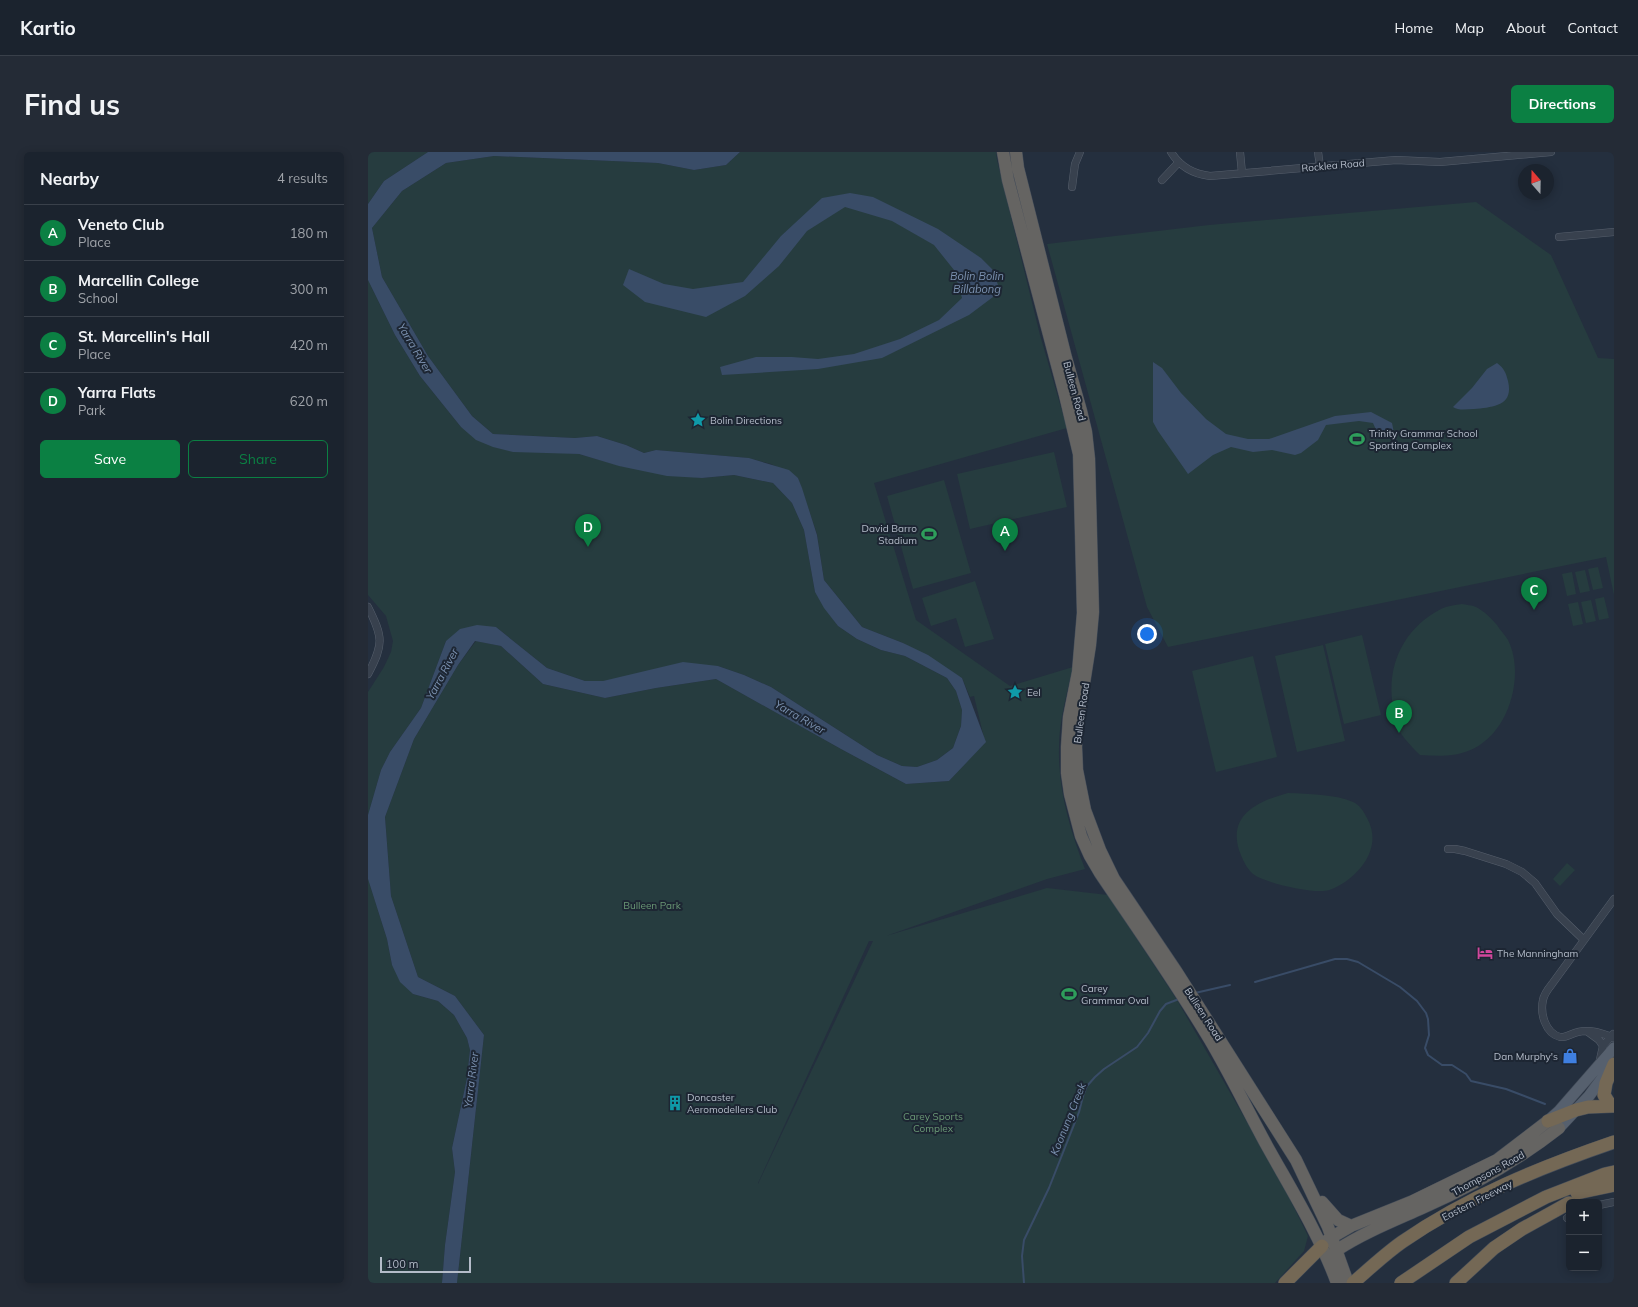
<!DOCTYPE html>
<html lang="en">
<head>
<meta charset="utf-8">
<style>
  body { margin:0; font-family:Mulish,sans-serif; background:#242b36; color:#f1f3f6 }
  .controls { position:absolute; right:12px; bottom:12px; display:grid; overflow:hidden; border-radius:6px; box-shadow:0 2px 10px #0003 }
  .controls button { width:36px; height:36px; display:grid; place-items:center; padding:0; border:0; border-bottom:1px solid #39404a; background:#1b232e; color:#f1f3f6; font:20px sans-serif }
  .compass { position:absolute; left:1150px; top:12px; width:36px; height:36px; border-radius:50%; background:#1b232e; box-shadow:0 2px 10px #0003; rotate:340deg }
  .scale { position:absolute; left:12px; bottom:10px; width:91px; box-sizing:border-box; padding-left:4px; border:2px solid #b4bcc9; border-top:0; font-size:11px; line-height:14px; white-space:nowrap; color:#b4bcc9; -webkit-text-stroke:3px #1d2633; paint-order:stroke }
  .you { position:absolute; left:779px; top:482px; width:14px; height:14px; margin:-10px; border:3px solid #fff; border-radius:50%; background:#1a73e8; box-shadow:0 0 0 6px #1a73e833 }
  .badge { display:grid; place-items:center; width:26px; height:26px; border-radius:50%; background:#0b8043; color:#fff; font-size:13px; font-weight:700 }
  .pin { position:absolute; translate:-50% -33px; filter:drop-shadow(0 1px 2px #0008) }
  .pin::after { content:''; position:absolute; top:21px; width:14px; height:12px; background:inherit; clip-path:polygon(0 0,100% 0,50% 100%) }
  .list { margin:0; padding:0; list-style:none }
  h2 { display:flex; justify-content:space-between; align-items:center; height:52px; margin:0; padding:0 16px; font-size:17px }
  h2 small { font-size:13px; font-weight:400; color:#a0a4aa }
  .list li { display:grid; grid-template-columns:26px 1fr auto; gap:12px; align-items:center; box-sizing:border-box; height:56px; padding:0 16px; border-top:1px solid #39404a }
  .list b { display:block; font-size:15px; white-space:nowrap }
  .list p { margin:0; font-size:13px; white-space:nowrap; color:#a0a4aa }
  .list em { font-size:13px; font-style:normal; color:#a0a4aa }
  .actions { display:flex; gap:8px; padding:12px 16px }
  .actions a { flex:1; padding:9px 0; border:1px solid #0b8043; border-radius:6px; text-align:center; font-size:14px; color:#0b8043 }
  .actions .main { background:#0b8043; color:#fff }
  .map { position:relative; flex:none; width:1246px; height:1131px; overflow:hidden; border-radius:6px }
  header { display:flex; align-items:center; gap:24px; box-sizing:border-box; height:56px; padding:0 20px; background:#1b232e; border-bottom:1px solid #39404a }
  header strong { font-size:19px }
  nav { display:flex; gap:22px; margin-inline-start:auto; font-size:14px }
  .intro { display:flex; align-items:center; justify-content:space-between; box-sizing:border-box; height:96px; padding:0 24px }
  h1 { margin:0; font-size:28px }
  .button { padding:10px 18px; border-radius:6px; background:#0b8043; color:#fff; font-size:14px; font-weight:700 }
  main { display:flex; gap:24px; padding:0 24px }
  aside { flex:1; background:#1b232e; border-radius:6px; box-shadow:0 2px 10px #0003 }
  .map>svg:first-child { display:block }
  .green { fill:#263c3f; fill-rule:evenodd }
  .water { fill:#394c67 }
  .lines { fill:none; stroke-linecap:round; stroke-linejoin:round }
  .stream { stroke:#394c67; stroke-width:2 }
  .minor-casing { stroke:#565f6c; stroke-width:8 }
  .primary-casing { stroke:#414a57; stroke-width:12 }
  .trunk-casing { stroke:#434c59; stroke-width:13 }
  .motorway-casing { stroke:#434c59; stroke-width:14 }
  .minor { stroke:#38414e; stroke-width:7 }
  .primary { stroke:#56606e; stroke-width:11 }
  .trunk { stroke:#656462; stroke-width:12 }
  .motorway { stroke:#746855; stroke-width:13 }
  .labels { text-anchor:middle; stroke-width:4; stroke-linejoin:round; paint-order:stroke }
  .street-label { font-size:10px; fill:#b4bcc9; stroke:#1d2633 }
  .poi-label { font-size:10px; fill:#b4bcc9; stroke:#1d2633; text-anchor:start }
  .park-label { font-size:10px; fill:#6b9a76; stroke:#1d2633 }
  .water-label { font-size:11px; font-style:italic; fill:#7c92b1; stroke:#1d2633 }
</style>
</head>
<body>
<header>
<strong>Kartio</strong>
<nav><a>Home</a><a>Map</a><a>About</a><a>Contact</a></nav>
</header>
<div class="intro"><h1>Find us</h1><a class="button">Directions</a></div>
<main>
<aside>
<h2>Nearby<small>4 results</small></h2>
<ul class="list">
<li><span class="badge">A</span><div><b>Veneto Club</b><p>Place</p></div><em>180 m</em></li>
<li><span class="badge">B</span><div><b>Marcellin College</b><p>School</p></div><em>300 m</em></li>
<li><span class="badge">C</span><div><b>St. Marcellin's Hall</b><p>Place</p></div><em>420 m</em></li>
<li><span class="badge">D</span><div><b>Yarra Flats</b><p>Park</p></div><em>620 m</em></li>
</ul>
<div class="actions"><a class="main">Save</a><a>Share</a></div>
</aside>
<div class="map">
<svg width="1246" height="1131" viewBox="0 0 1246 1131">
  <rect width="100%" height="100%" fill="#242f3e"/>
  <path class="green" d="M0 0H60L16 29 0 52Z
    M372 0H628L629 8 672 183 699 276 506 331 548 468 642 534 705 515C699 541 691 569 691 596 690 638 702 678 717 717L679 727 518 784 679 736 740 743 809 848 915 1033 940 1084 936 1099 907 1131H89L116 883 87 844 50 825 23 744 17 665 46 587 90 513 108 489 133 494 175 532 237 546 288 536 348 527 473 597 538 632 581 629 617 590 606 544 602 545 594 526 535 491 494 475 456 428 449 382 430 326 403 312 380 306 288 298 276 301 258 293 229 284 207 286 125 282 104 264 60 204 14 125 4 76 34 39 78 11 126 4 290 11 326 18 358 13ZM501 789H505L390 1032V1031Z
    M1108 50 1183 103 1230 206 1246 207V443L1238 405 800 495 779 455 679 92 841 73Z
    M0 128 27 183 52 224 93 275 186 300 211 302 253 314 334 326 366 323 405 331 424 351 436 378 447 440 470 474 489 487 513 498 537 504 579 526 588 539 594 558 593 574 585 596 569 608 549 615 534 614 509 603 403 535 376 523 350 514 235 529H217L179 516 128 475 78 489 53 556 22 600 13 618 0 663V540L16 515 23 500 25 489 18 464 0 443Z
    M686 300 699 355 602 377 589 322Z
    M576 328 603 421 545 437 519 344Z
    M1230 415 1235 436 1225 438 1220 417Z
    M1217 418 1222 439 1212 441 1207 420Z
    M1204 420 1208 442 1199 444 1194 422Z
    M607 429 626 487 597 495 588 466 563 474 554 446Z
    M1236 445 1241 466 1231 468 1227 447Z
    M1223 448 1228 469 1218 471 1213 450Z
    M1210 450 1215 472 1205 474 1200 452Z
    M1094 452C1098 453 1104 453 1108 455 1116 459 1124 467 1129 473 1132 478 1137 483 1140 488 1158 524 1140 585 1100 599 1085 605 1068 604 1052 603 1043 594 1029 580 1025 566 1024 561 1024 554 1024 548 1020 509 1038 475 1073 457 1079 454 1087 453 1094 452Z
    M994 483 1013 563 976 572 957 492Z
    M955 493 977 589 929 600 907 504Z
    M885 504 909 605 848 620 824 519Z
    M920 641C941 642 966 642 985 650 992 653 996 660 999 666 1013 691 998 715 977 730 971 734 962 739 955 739 939 740 897 731 885 722 878 716 874 706 871 698 860 662 891 649 920 641Z
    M1199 711 1207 718 1192 734 1185 727Z
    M0 727 19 787 24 813 45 842 70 849 86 863 99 886 102 898 99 926 84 996 87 1020 77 1093 74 1131H0Z"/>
  <path class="water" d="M60 0H372L358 13 326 18 290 11 126 4 78 11 34 39 4 76 14 125 60 204 104 264 125 282 207 286 229 284 258 293 276 301 288 298 381 306 421 318 430 326 434 336 449 383 456 428 494 475 535 491 560 503 594 526 618 590 581 629 538 632 473 597 348 527 288 536 237 546 175 532 133 494 107 489 90 513 46 587 17 665 23 744 50 825 87 844 116 883 89 1131H74L77 1093 87 1020 84 996 99 926 102 898 99 886 86 863 70 849 45 842 32 830 24 813 19 787 0 727V663L13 618 22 600 53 556 78 489 92 477 109 473 128 475 179 516 217 529H235L315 510 350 514 376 523 403 535 509 603 534 614 549 615 569 608 585 596 593 574 594 558 588 539 579 526 537 504 513 498 489 487 470 474 456 456 447 440 436 378 424 351 405 331 366 323 334 326 299 324 251 314 211 302 145 300 125 295 108 288 93 275 52 224 27 183 0 128V52L16 29Z
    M482 41 505 45 570 77 613 106 625 118 630 133 625 145 601 163 514 206 450 217 354 223 352 215 388 205H424L450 207 486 202 532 187 571 168 594 146 586 118 566 93 524 69 477 55 439 79 411 114 377 144 338 165 277 150 255 133 261 117 296 132 325 137 375 130 413 84 454 46Z
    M785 210 794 216 813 241 838 267 858 282 880 287H901L967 264 1003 260 1024 271 1026 281 1023 285 1016 287 1009 280 1005 271 991 269 958 273 950 288 933 301 927 303 904 298 885 300 863 295 845 303 820 322 790 279 785 270Z
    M1129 211C1136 216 1138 221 1140 229 1146 254 1125 255 1106 257 1099 257 1091 259 1085 255L1104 236 1119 217Z"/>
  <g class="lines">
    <path class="stream" d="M887 830 967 807H979L990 810 1032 835 1049 849 1058 861 1060 867 1061 883 1057 896 1060 903 1074 913H1084L1098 922 1103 929 1138 937 1177 952
      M827 841 862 833
      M656 1131 654 1104 656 1088 681 1036 711 960 715 944 719 934 727 925 736 917 769 895 780 881 792 859 798 852 811 847"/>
    <defs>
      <path id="minor" d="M803 0C812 15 825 22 842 24L1028 8 1072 10 1183 0
        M872 0 874 21
        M950 0 952 14
        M794 28 811 10
        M704 35 707 12 712 0
        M1191 85 1246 80
        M0 455C15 485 16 492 0 522
        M1080 697H1087L1097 699 1138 712 1154 720 1167 731 1189 762 1216 788
        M1246 747 1184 832C1180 837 1176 842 1175 848 1172 861 1177 881 1192 885 1198 886 1204 881 1210 880 1222 877 1234 881 1246 886
        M1220 880 1231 888 1235 894
        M1231 912 1235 894 1245 882
        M1231 1053 1246 1050
        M1199 1066 1201 1065"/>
      <path id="primary" d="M1182 967 1191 959 1246 896
        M1191 976 1221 944 1241 917"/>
      <path id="trunk" d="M635 0 640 28 697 243 711 302 715 461 710 520 701 565 699 595V621L702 642 713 684 722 704 732 721C769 776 808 831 842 888 862 922 880 959 899 994 924 1039 951 1082 969 1131
        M648 0 650 16 698 206 713 259 718 280 721 307 725 460 722 493 709 576 708 595 709 618 717 658 732 698 746 727 808 819 928 1008 960 1075 980 1131
        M954 1050 970 1068 983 1074
        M957 1090 964 1085 983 1074 1045 1049 1129 1008 1180 969
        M969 1098C995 1081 1025 1069 1054 1056 1102 1035 1149 1009 1191 976"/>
      <path id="motorway" d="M1246 912 1238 931 1236 943 1241 951 1246 953
        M1180 969 1208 958 1220 955 1246 954
        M1209 1041 1246 1033
        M917 1131 954 1094
        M985 1131C1001 1117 1017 1102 1034 1090 1099 1045 1173 1015 1246 990
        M1033 1131 1101 1085 1178 1045 1237 1022 1246 1020
        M1088 1131 1126 1096 1154 1077 1201 1051"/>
    </defs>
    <use href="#minor" class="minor-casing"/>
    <use href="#primary" class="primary-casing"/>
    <use href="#trunk" class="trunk-casing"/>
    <use href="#motorway" class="motorway-casing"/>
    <use href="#minor" class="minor"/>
    <use href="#primary" class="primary"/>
    <use href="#trunk" class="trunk"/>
    <use href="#motorway" class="motorway"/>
  </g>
  <defs>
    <symbol id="sight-bare" viewBox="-9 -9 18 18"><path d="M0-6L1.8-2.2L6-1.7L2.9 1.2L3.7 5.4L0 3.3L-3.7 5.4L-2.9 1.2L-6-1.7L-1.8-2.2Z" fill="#0f9aa8" stroke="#1d2633" stroke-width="2.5" paint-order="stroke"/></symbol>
    <symbol id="stadium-bare" viewBox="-9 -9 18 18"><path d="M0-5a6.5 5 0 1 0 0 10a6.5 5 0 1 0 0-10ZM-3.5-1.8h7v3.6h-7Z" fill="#2e9e5b" stroke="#1d2633" stroke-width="2.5" paint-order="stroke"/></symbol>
    <symbol id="hotel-bare" viewBox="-9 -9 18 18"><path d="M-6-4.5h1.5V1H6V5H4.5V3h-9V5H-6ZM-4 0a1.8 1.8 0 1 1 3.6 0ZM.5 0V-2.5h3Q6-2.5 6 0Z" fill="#d1479c" stroke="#1d2633" stroke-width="2.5" paint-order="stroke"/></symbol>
    <symbol id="shop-bare" viewBox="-9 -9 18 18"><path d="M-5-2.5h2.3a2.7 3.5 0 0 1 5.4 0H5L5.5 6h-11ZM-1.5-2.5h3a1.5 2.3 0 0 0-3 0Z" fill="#3f7fe0" stroke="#1d2633" stroke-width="2.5" paint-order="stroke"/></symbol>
    <symbol id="building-bare" viewBox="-9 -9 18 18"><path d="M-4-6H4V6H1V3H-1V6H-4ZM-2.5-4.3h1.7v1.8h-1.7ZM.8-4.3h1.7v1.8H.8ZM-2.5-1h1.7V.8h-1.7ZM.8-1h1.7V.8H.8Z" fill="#0f9aa8" stroke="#1d2633" stroke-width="2.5" paint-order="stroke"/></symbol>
  </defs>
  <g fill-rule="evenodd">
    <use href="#sight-bare" x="319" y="257" width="22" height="22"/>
    <use href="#stadium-bare" x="978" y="276" width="22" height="22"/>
    <use href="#stadium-bare" x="550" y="371" width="22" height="22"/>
    <use href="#sight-bare" x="636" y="529" width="22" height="22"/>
    <use href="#hotel-bare" x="1106" y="790" width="22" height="22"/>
    <use href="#stadium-bare" x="690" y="831" width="22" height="22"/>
    <use href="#shop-bare" x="1191" y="893" width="22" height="22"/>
    <use href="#building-bare" x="296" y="940" width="22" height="22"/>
  </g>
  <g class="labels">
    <g class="street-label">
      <text transform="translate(965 13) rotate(-5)" y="4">Rocklea Road</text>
      <text transform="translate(707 239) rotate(75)" y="4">Bulleen Road</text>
      <text transform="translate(713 561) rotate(-82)" y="4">Bulleen Road</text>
      <text transform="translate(836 862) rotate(57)" y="4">Bulleen Road</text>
      <text transform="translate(1120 1021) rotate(-29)" y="4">Thompsons Road</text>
      <text transform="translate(1109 1048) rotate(-27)" y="4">Eastern Freeway</text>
    </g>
    <g class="poi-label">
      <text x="342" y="272">Bolin Directions</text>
      <text x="1001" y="285">Trinity Grammar School<tspan x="1001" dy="12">Sporting Complex</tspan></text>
      <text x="549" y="380" text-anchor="end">David Barro<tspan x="549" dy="12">Stadium</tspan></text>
      <text x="659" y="544">Eel</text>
      <text x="1129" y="805">The Manningham</text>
      <text x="713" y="840">Carey<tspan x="713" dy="12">Grammar Oval</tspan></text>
      <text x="1190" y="908" text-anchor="end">Dan Murphy's</text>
      <text x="319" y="949">Doncaster<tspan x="319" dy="12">Aeromodellers Club</tspan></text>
    </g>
    <g class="park-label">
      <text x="284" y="757">Bulleen Park</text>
      <text x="565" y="968">Carey Sports<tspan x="565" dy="12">Complex</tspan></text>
    </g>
    <g class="water-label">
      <text x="609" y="128">Bolin Bolin<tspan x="609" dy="13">Billabong</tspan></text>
      <text transform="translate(47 196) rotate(59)" y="4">Yarra River</text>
      <text transform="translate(74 522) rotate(-62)" y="4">Yarra River</text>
      <text transform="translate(432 565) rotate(30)" y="4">Yarra River</text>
      <text transform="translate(103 928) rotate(-83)" y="4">Yarra River</text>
      <text transform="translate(700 967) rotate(-68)" y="4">Koonung Creek</text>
    </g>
  </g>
</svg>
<div class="controls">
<button>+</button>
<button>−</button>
</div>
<svg class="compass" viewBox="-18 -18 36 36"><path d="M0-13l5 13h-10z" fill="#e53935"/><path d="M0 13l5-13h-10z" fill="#a0a4aa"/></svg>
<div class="scale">100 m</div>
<div class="you"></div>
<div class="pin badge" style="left:637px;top:399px">A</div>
<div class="pin badge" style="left:1031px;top:581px">B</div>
<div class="pin badge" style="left:1166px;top:458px">C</div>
<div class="pin badge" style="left:220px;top:395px">D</div>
</div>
</main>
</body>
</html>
